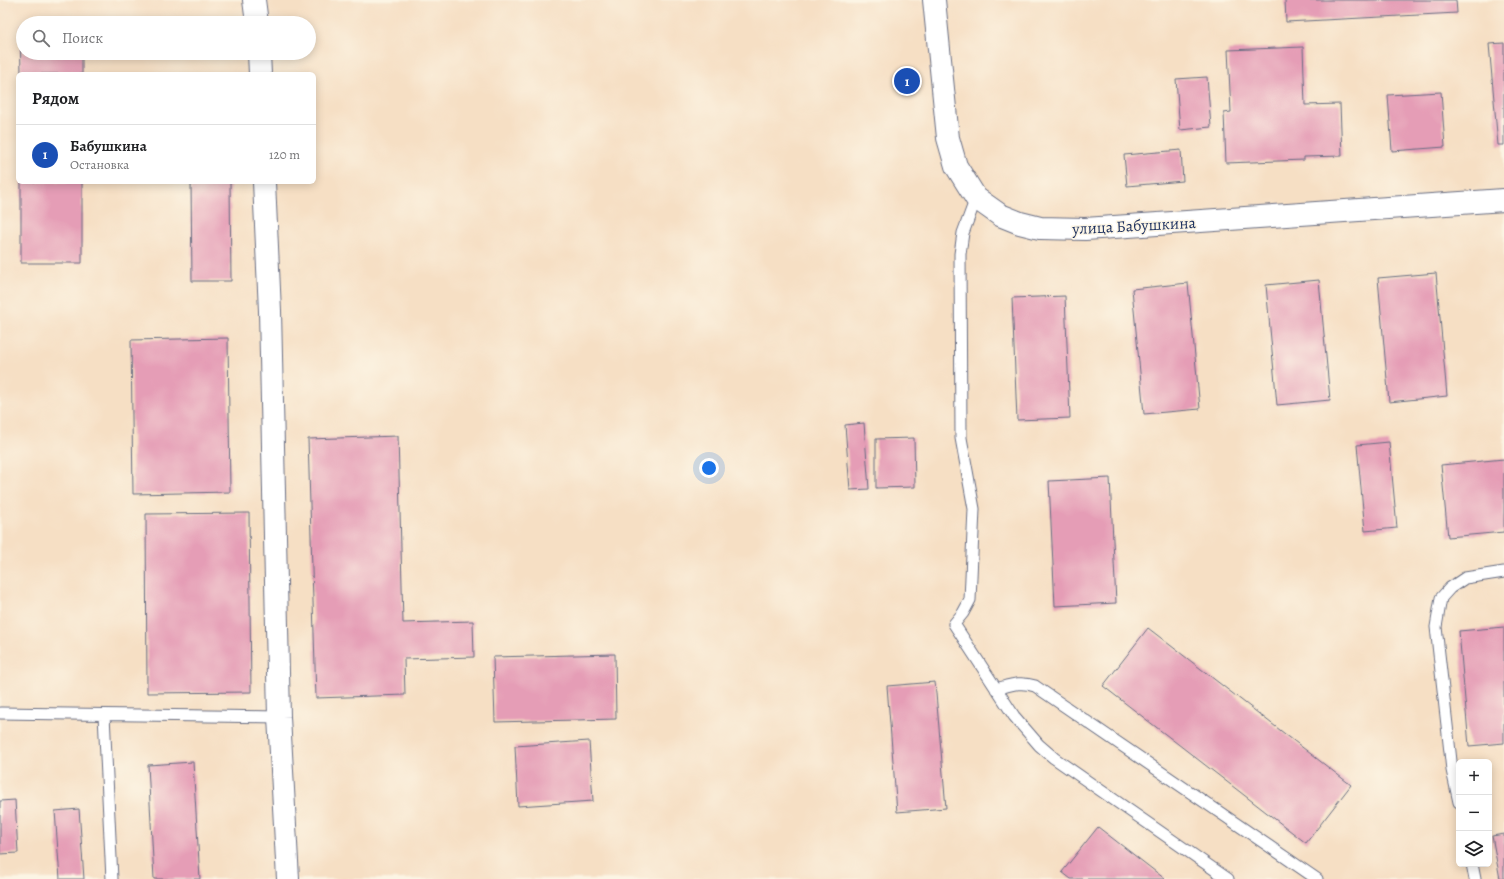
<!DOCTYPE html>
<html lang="ru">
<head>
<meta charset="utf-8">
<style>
  body { margin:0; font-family:Alegreya,serif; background:#f6f6f6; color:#202124 }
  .controls { position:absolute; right:12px; bottom:12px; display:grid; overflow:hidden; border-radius:6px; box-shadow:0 2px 10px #0003 }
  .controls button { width:36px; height:36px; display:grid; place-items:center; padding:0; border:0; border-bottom:1px solid #e0e0e0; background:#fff; color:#202124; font:20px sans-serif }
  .you { position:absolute; left:709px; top:468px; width:14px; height:14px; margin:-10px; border:3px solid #fff; border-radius:50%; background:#1a73e8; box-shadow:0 0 0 6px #1a73e833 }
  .badge { display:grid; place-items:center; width:26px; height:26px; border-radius:50%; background:#7c3aed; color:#fff; font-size:13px; font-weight:700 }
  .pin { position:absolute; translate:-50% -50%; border:2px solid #fff; box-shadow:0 1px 4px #0006 }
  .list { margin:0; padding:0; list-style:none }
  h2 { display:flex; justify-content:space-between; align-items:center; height:52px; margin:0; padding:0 16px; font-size:17px }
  h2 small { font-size:13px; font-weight:400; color:#757577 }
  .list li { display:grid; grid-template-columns:26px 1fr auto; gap:12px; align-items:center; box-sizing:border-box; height:60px; padding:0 16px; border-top:1px solid #e0e0e0 }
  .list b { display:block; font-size:15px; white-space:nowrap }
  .list p { margin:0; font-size:13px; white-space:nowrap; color:#757577 }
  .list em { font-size:13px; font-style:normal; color:#757577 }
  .icon { flex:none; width:22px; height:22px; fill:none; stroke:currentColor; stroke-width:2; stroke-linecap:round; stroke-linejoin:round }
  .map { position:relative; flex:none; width:1504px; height:879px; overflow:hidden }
  .search { position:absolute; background:#fff; box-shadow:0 2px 10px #0003; left:16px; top:16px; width:300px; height:44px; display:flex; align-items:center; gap:10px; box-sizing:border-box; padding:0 14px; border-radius:22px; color:#757577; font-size:15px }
  .panel { position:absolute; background:#fff; box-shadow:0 2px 10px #0003; left:16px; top:72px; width:300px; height:112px; border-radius:6px }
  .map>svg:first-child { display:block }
  .building { fill:#e59db6 }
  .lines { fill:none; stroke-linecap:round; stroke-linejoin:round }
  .lane-casing { stroke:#686d82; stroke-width:13 }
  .street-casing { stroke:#686d82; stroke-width:24 }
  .secondary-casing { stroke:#686d82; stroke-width:24 }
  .lane { stroke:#fff; stroke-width:11 }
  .street { stroke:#fff; stroke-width:22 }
  .secondary { stroke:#fff; stroke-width:22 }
  .labels { text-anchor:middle; stroke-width:3; stroke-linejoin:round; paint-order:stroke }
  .street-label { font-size:16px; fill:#1b2f5e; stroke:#fcf5e5 }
</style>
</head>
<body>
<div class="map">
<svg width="1504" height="879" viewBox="0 0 1504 879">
  <rect width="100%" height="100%" fill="#fcf5e5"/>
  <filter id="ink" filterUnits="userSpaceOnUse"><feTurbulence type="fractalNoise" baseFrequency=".025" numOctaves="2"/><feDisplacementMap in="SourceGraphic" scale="8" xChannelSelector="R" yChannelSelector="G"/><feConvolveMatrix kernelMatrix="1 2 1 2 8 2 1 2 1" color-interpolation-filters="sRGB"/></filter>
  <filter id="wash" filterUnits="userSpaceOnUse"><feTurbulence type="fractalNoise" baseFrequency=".012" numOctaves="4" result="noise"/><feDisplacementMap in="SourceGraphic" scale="16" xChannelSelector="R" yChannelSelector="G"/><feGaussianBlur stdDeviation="0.9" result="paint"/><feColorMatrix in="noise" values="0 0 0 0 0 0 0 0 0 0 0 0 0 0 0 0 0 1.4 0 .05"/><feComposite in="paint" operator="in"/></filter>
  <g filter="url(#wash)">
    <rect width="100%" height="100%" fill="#f6dfc4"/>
    <g id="blocks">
      <path class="building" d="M1285 0H1456L1457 13 1286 22Z
        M20 26H23V53H82V74H21Z
        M1504 43V145H1498L1489 44Z
        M1303 47 1305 105 1340 104 1342 156 1304 157V160L1226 163 1224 113 1231 112 1228 50Z
        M1207 77 1211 127 1180 130 1176 79Z
        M1441 92 1445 147 1392 151 1388 95Z
        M1181 150 1183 181 1127 186 1124 155Z
        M21 182H82V263H21Z
        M191 182H230L231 281H192Z
        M1436 273 1447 396 1389 402 1378 278Z
        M1319 280 1330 400 1277 405 1266 285Z
        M1188 283 1200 409 1144 414 1132 289Z
        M1065 296 1070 418 1017 420 1012 298Z
        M228 338 230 492 133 494 131 340Z
        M864 423 869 489 850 490 845 425Z
        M398 436 403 623 473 621 474 657 404 659 405 695 316 698 308 439Z
        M914 438 915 487 876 488V439Z
        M1389 442 1397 528 1365 531 1357 445Z
        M1504 459V532L1448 537 1441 465Z
        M1110 478 1116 603 1055 606 1049 481Z
        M249 513 251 692 147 693 146 514Z
        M1504 627V743L1469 746 1459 631Z
        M1148 628 1351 785 1306 843 1103 686Z
        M615 654 616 719 495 722 493 657Z
        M935 682 946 808 897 812 887 686Z
        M589 741 593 801 518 806 515 746Z
        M193 762 200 879H154L148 765Z
        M15 800 18 853 0 854V801Z
        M79 809 84 879H60L55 811Z
        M1098 827 1165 879H1071L1062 872Z
        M1504 834V879H1500L1492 836Z"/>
    </g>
  </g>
  <g filter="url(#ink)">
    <use href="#blocks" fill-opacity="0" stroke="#686d82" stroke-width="1"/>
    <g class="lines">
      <defs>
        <path id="lane" d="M976 198 963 233 960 254 961 438 974 509 970 600 963 613 954 624 1014 716 1039 745 1054 758 1228 879
          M996 689C1011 685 1020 681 1035 686L1317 879
          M0 713 279 717
          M104 715 112 879
          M1459 802 1452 770 1436 627 1441 598 1450 588 1465 578 1504 572
          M1472 864 1475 879"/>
        <path id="street" d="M254 0 257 23
          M259 53 260 74
          M264 182 270 311 279 717 288 879"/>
        <path id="secondary" d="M934 0 948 138 956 166 976 198 1000 215 1020 223 1040 228 1085 229 1504 200"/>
      </defs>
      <use href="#lane" class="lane-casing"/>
      <use href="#street" class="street-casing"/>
      <use href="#secondary" class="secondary-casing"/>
      <use href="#lane" class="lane"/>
      <use href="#street" class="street"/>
      <use href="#secondary" class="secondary"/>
    </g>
  </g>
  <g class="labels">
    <g class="street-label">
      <text transform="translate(1134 225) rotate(-3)" y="6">улица Бабушкина</text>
    </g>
  </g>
</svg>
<div class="controls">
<button>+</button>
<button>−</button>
<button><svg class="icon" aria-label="layers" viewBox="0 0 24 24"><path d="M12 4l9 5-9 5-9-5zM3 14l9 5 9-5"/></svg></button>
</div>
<div class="you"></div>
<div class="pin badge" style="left:907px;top:81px;background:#1a4fb4">1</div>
<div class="search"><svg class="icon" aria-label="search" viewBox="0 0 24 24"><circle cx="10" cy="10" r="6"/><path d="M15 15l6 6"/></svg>Поиск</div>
<section class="panel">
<h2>Рядом<small></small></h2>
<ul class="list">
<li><span class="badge" style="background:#1a4fb4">1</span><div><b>Бабушкина</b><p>Остановка</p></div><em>120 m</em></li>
</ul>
</section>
</div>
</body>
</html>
